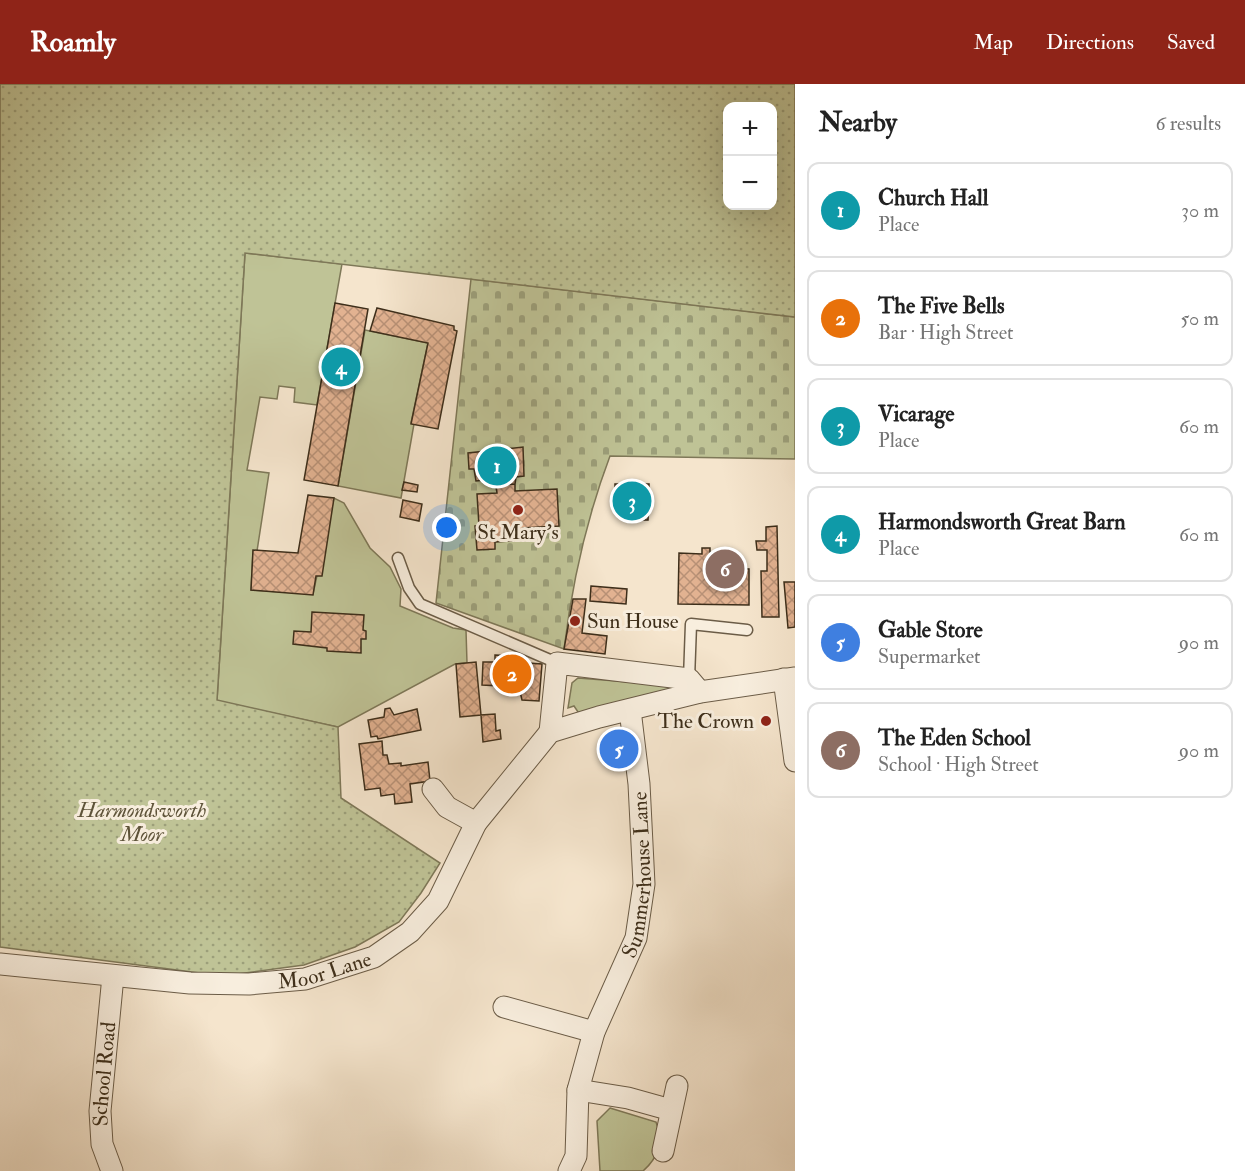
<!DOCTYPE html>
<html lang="en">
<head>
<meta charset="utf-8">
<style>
  body { margin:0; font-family:"IM FELL Double Pica",serif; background:#f2f2f2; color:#222 }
  .controls { position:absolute; right:18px; top:18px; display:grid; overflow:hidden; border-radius:12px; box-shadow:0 6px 24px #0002 }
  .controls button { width:54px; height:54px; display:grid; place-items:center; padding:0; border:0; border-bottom:2px solid #e0e0e0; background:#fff; color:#222; font:30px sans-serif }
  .you { position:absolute; left:447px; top:444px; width:21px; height:21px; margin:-15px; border:4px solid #fff; border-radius:50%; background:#1a73e8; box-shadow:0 0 0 9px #1a73e833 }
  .badge { display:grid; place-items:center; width:39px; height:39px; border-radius:50%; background:#8f2418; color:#fff; font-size:20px; font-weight:700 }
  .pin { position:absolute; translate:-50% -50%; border:3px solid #fff; box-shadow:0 2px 6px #0006 }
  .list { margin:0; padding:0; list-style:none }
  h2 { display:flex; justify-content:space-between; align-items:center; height:78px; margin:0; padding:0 24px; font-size:26px }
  h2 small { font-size:20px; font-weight:400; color:#767676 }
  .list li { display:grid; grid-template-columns:39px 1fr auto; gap:18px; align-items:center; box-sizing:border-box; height:96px; margin:0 12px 12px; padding:0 12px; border:2px solid #e0e0e0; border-radius:12px }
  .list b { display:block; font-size:22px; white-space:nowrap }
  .list p { margin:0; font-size:20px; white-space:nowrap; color:#767676 }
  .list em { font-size:20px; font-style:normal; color:#767676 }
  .map { position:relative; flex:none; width:795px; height:1087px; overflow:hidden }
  header { display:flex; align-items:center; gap:36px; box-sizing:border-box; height:84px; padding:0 30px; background:#8f2418; color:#fff }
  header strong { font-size:28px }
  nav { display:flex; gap:33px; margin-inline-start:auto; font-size:21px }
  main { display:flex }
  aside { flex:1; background:#fff }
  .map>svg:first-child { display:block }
  .grass { fill:#bfc396; stroke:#7e7858; stroke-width:1.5 }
  .cemetery { fill:url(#cemetery-stones); stroke:#7e7858; stroke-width:1.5 }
  .park { fill:url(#park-dots); stroke:#7e7858; stroke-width:1.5; fill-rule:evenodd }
  .building { fill:url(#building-cross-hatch); stroke:#3d2e1a; stroke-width:1.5 }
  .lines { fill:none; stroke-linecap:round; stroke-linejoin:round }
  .service-casing { stroke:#6b5c47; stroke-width:13 }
  .minor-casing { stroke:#6b5c47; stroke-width:23 }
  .service { stroke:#f8eede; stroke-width:10 }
  .minor { stroke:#f8eede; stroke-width:21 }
  .poi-dot { fill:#8f2418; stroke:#f8eede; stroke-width:2 }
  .labels { text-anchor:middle; stroke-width:6; stroke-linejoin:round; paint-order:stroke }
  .poi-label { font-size:21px; fill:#3d2e1a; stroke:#f8eede }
  .park-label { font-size:21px; font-style:italic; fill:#5e5339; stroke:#f8eede }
  .street-label { font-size:21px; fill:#3d2e1a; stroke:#f8eede }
</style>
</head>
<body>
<header>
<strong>Roamly</strong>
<nav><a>Map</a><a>Directions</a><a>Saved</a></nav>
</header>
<main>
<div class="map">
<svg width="795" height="1087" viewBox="0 0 795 1087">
  <defs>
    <pattern id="cemetery-stones" width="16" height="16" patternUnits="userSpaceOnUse" patternTransform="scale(1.5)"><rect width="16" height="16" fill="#bfc396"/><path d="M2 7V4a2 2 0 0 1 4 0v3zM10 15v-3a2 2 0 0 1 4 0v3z" fill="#9c9f7a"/></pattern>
    <pattern id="park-dots" width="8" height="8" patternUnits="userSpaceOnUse" patternTransform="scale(1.5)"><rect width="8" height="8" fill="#bfc396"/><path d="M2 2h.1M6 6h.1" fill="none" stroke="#9c9f7a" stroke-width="1.8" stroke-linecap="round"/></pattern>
    <pattern id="building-cross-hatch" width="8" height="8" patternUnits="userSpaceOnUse" patternTransform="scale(1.5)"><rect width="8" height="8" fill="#e2b291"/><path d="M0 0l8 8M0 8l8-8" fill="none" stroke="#b89176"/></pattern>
  </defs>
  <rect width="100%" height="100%" fill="#f5e5cd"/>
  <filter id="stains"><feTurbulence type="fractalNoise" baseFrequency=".00333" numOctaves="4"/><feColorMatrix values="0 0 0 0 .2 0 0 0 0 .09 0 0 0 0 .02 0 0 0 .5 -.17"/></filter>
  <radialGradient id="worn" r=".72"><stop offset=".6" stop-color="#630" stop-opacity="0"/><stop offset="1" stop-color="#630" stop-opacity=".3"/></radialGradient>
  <path class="grass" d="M245 169 342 180 317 321 294 318 295 304 279 302 277 315 260 313 247 386 269 389 257 467H253L251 506 313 510 334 414 344 419 370 464 390 483 401 505 400 522 453 544 466 546 467 579 455 580 338 643 217 617Z
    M365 246 428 259 411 339 414 340 401 414 338 402Z
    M578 594 667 601 670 605 669 609 580 631 574 622 568 624 572 599Z
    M610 1024 656 1038C663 1058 659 1073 643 1087H600L597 1037Z"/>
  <path class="cemetery" d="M471 195 795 233V375L610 372C587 433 572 500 564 565L436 519Z"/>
  <path class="park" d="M0 0H795V233L245 169 217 616 338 643 341 714 440 779 421 809 399 838 355 863 304 881 223 892 0 863ZM728 22H772V122H728Z"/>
  <path class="building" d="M335 219 368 225 338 402 304 396Z
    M377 224 454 242V246L457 247 438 345 411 340 428 259 370 247Z
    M523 363 524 392 516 393 515 400 496 401 495 395 476 397 474 385H469L468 369Z
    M404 398 418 401 417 408 402 406Z
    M515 400V407L557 405 559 442 523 444 524 456 495 458V465L477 466 475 442H479L477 410 497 409 496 401Z
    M615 400H649L648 436H628V425H615Z
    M308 411 334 414 322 492H316L313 511 251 506 253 466 298 469Z
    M403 416 422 420 419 437 400 433Z
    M777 442 779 533H762L761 487H767V466H757L756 457H766V443Z
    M702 464H710V471H722V484L749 485V521L678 520 679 469 702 470Z
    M784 498H795V543L788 544Z
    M591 502 627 505 626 520 590 517Z
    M573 515H586L582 549 607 552 605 570 564 565Z
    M312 528 364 531 363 546 366 547V555H361V569L327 567V564L293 560 294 547 311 548Z
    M495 571 514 572V578L542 580 539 617 522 616 519 603 482 601 483 578H495Z
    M476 578 481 631 460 633 456 580Z
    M390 624 394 631 417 625 421 646 378 655 377 652 371 653 368 636 384 633 385 625Z
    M495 630 496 647 500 646 501 655 483 658 481 631Z
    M382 657 383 671H387L389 680 401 679V682L428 678 430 697 410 700 412 718 395 720 394 710 381 712 380 704 365 706 359 660Z"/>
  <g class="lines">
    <defs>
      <path id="service" d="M398 474 409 504 420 520 557 579
        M689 595 691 540 747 546"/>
      <g id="minor">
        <path d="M784 595 795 677"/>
        <path d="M550 648 557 579 689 595 700 608"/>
        <path d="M433 705 447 723 476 739"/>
        <path id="s1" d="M0 880 190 899 249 900 305 895 374 873 410 848 438 817 476 739 550 648 599 633 700 608 795 594"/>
        <path d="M504 923 594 948"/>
        <path d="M578 1006 628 1014 671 1026"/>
        <path d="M663 1067 677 1002"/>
        <path id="s2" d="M112 1087 102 1060 100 1027 113 892"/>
        <path id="s3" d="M569 1087 576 1072 578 1006 594 948 636 854 644 800 639 700 630 626"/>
      </g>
    </defs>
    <use href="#service" class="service-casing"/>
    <use href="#minor" class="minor-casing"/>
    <use href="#service" class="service"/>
    <use href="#minor" class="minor"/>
  </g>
  <g class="poi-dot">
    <circle cx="518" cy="426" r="6"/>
    <circle cx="575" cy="537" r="6"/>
    <circle cx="766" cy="637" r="6"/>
  </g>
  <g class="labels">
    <g class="poi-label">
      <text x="518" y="455">St Mary's</text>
      <text x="587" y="544" text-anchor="start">Sun House</text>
      <text x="754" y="644" text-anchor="end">The Crown</text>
    </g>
    <g class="park-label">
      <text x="142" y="733">Harmondsworth<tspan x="142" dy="24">Moor</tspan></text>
    </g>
    <g class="street-label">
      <text dy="7" stroke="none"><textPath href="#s3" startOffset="309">Summerhouse Lane</textPath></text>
      <text dy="7" stroke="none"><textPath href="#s1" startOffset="327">Moor Lane</textPath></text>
      <text dy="7" stroke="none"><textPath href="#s2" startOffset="99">School Road</textPath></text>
    </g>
  </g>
  <rect width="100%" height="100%" filter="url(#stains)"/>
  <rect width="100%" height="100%" fill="url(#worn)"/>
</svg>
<div class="controls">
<button>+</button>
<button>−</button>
</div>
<div class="you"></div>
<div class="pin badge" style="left:497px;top:382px;background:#0f9aa8">1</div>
<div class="pin badge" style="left:512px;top:590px;background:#e8710a">2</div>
<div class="pin badge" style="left:632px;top:417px;background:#0f9aa8">3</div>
<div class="pin badge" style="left:341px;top:283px;background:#0f9aa8">4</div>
<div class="pin badge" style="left:619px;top:665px;background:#3f7fe0">5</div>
<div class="pin badge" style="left:725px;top:485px;background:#8d6e63">6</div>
</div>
<aside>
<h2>Nearby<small>6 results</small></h2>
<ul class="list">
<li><span class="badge" style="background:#0f9aa8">1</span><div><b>Church Hall</b><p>Place</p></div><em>30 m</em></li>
<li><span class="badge" style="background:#e8710a">2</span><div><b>The Five Bells</b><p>Bar · High Street</p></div><em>50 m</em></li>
<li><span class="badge" style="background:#0f9aa8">3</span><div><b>Vicarage</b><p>Place</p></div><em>60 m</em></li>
<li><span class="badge" style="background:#0f9aa8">4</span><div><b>Harmondsworth Great Barn</b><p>Place</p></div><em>60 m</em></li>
<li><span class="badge" style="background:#3f7fe0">5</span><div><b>Gable Store</b><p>Supermarket</p></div><em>90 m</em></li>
<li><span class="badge" style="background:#8d6e63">6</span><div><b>The Eden School</b><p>School · High Street</p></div><em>90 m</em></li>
</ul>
</aside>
</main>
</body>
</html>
